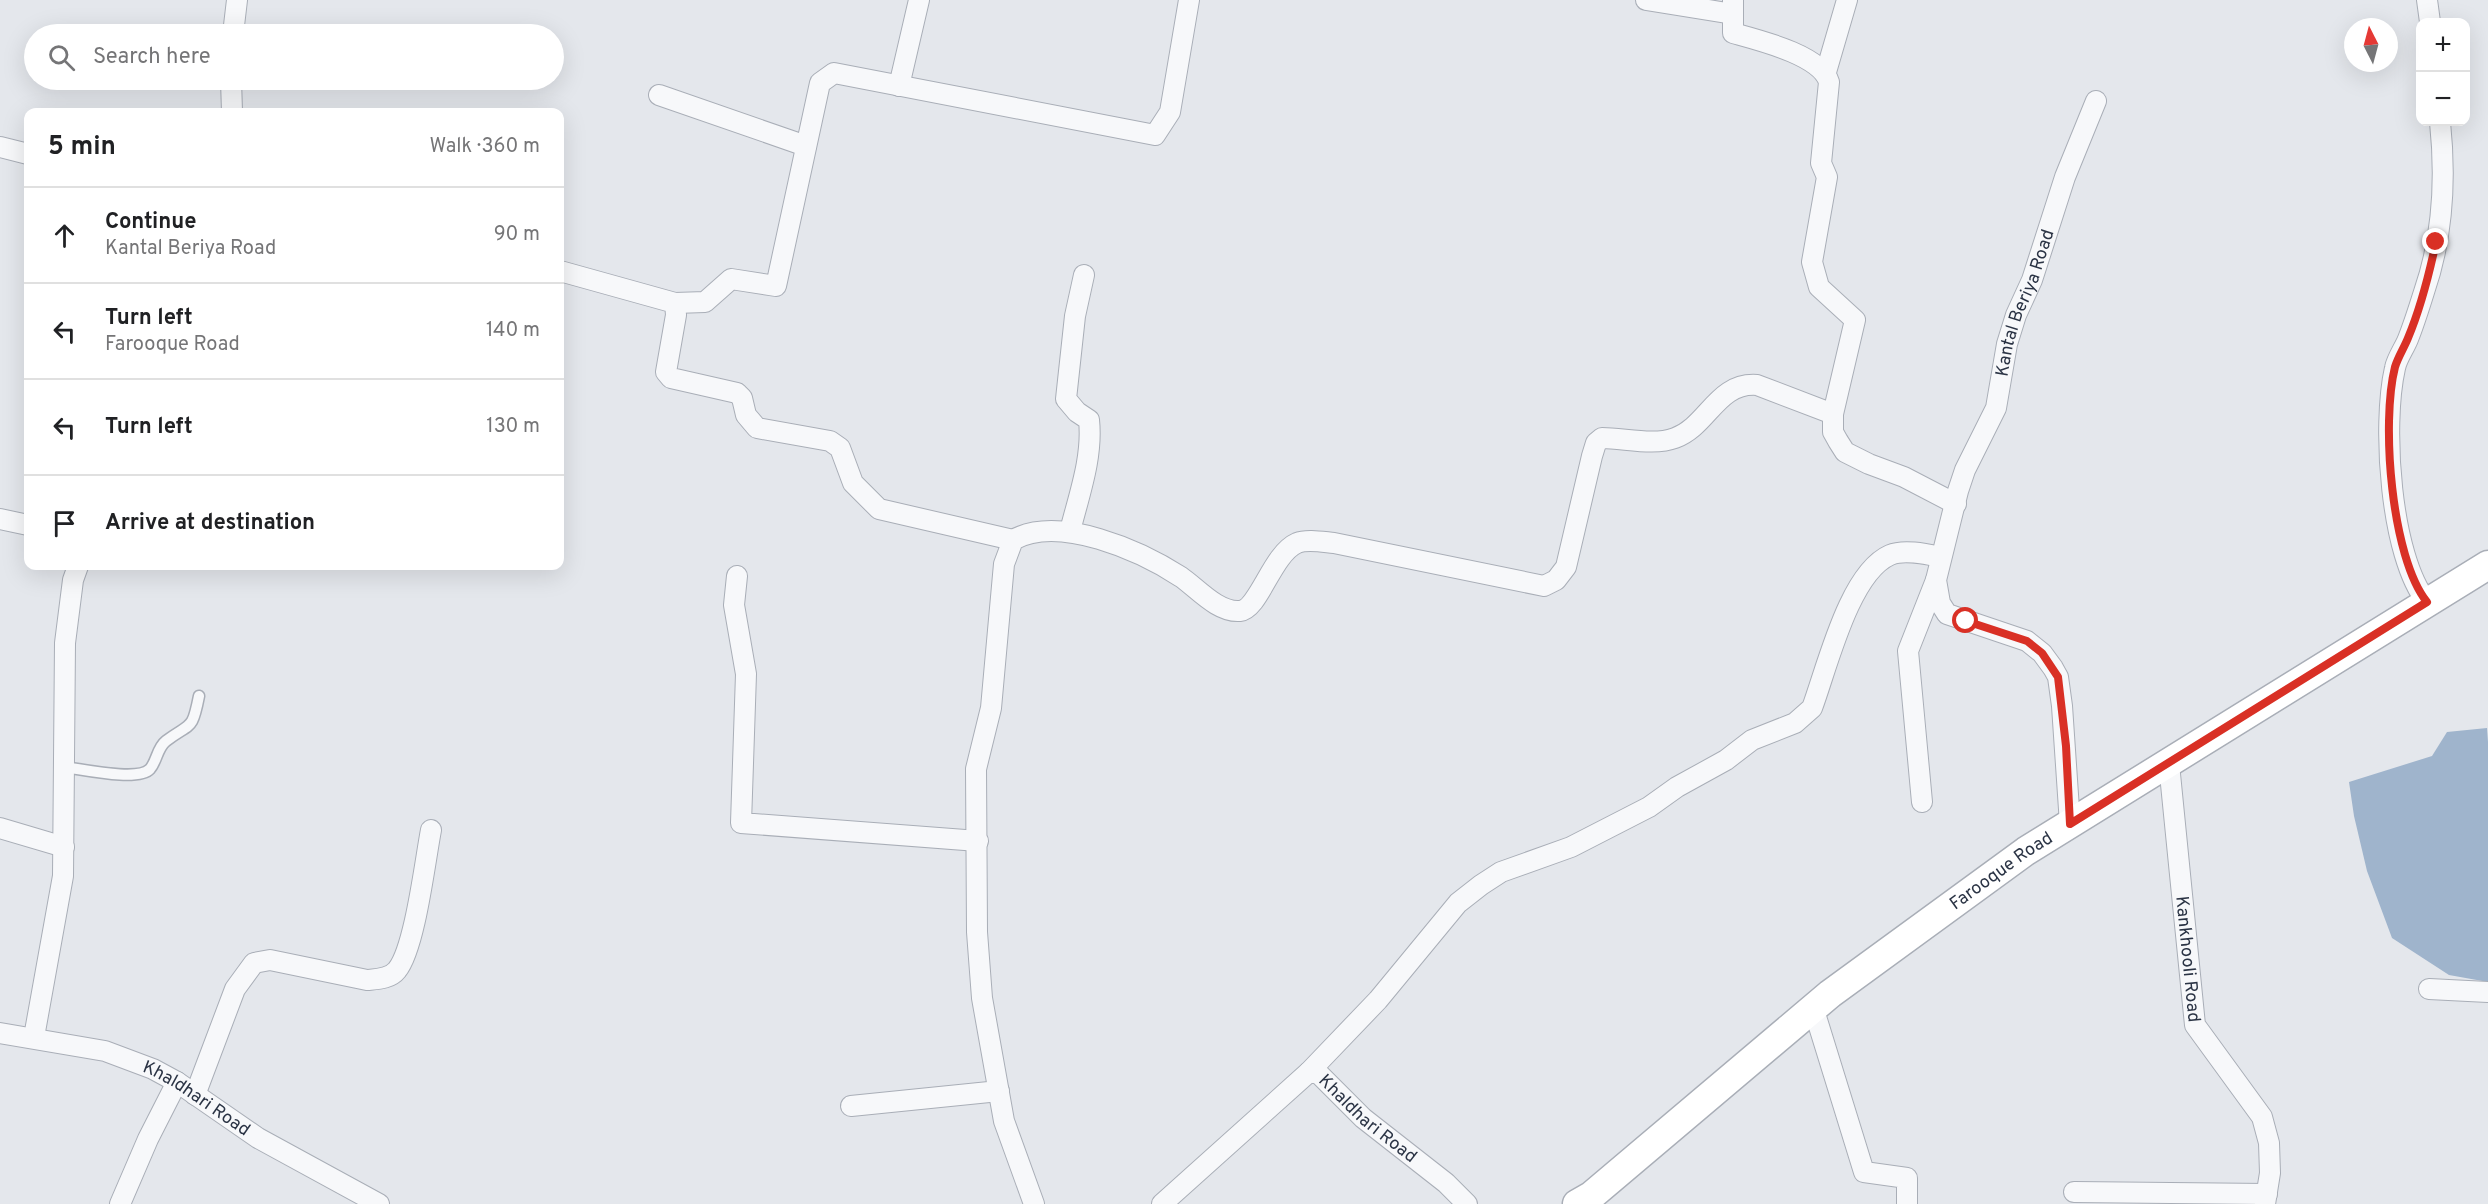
<!DOCTYPE html>
<html lang="en">
<head>
<meta charset="utf-8">
<style>
  body { margin:0; font-family:Overpass,sans-serif; background:#f2f2f2; color:#202124 }
  .controls { position:absolute; right:18px; top:18px; display:grid; overflow:hidden; border-radius:12px; box-shadow:0 6px 24px #0002 }
  .controls button { width:54px; height:54px; display:grid; place-items:center; padding:0; border:0; border-bottom:2px solid #e0e0e0; background:#fff; color:#202124; font:30px sans-serif }
  .compass { position:absolute; left:2344px; top:18px; width:54px; height:54px; border-radius:50%; background:#fff; box-shadow:0 6px 24px #0002; rotate:354deg }
  .stop { position:absolute; width:18px; height:18px; margin:-14px; border:4px solid #d93025; border-radius:50%; background:#fff }
  .stop.end { background:#d93025; border-color:#fff; box-shadow:0 2px 6px #0008 }
  .list { margin:0; padding:0; list-style:none }
  h2 { display:flex; justify-content:space-between; align-items:center; height:78px; margin:0; padding:0 24px; font-size:26px }
  h2 small { font-size:20px; font-weight:400; color:#757577 }
  .list li { display:grid; grid-template-columns:39px 1fr auto; gap:18px; align-items:center; box-sizing:border-box; height:96px; padding:0 24px; border-top:2px solid #e0e0e0 }
  .list b { display:block; font-size:22px; white-space:nowrap }
  .list p { margin:0; font-size:20px; white-space:nowrap; color:#757577 }
  .list em { font-size:20px; font-style:normal; color:#757577 }
  .icon { flex:none; width:33px; height:33px; fill:none; stroke:currentColor; stroke-width:2; stroke-linecap:round; stroke-linejoin:round }
  .map { position:relative; flex:none; width:2488px; height:1204px; overflow:hidden }
  .search { position:absolute; background:#fff; box-shadow:0 6px 24px #0002; left:24px; top:24px; width:540px; height:66px; display:flex; align-items:center; gap:15px; box-sizing:border-box; padding:0 21px; border-radius:33px; color:#757577; font-size:22px }
  .panel { position:absolute; background:#fff; box-shadow:0 6px 24px #0002; left:24px; top:108px; width:540px; height:462px; border-radius:12px }
  .map>svg:first-child { display:block }
  .water { fill:#9fb4cc }
  .lines { fill:none; stroke-linecap:round; stroke-linejoin:round }
  .service-casing { stroke:#a9aeb7; stroke-width:13 }
  .minor-casing { stroke:#a9aeb7; stroke-width:22 }
  .secondary-casing { stroke:#a9aeb7; stroke-width:31 }
  .service { stroke:#f7f8fa; stroke-width:10 }
  .minor { stroke:#f7f8fa; stroke-width:20 }
  .secondary { stroke:#fff; stroke-width:28 }
  .route { stroke:#d93025; stroke-width:8 }
  .labels { text-anchor:middle; stroke-width:4.5; stroke-linejoin:round; paint-order:stroke }
  .street-label { font-size:18px; fill:#2b3445; stroke:#f4f6f9 }
</style>
</head>
<body>
<div class="map">
<svg width="2488" height="1204" viewBox="0 0 2488 1204">
  <rect width="100%" height="100%" fill="#e4e7ec"/>
  <path class="water" d="M2487 728 2488 742V982L2449 975 2392 938 2367 871 2354 816 2349 782 2432 756 2447 732Z"/>
  <g class="lines">
    <defs>
      <path id="service" d="M64 767C82 769 138 782 150 769 157 761 157 748 166 741 191 722 192 732 199 696"/>
      <g id="minor">
        <path d="M1646 0 1733 14"/>
        <path d="M1733 0V33C1758 40 1821 55 1829 82L1821 163 1827 177 1812 262 1819 287 1855 320 1833 414V432L1838 441 1845 452 1869 464 1904 477 1956 504"/>
        <path d="M2427 0 2430 22"/>
        <path d="M233 34 237 0"/>
        <path d="M1826 72 1847 0"/>
        <path d="M231 80 232 112"/>
        <path d="M899 86 919 0"/>
        <path d="M659 95 806 146"/>
        <path d="M0 147 28 154"/>
        <path d="M560 271 675 303 676 315 666 372 671 378 737 393 742 398 746 415 757 428 830 441 840 448 853 483 879 509 1013 540"/>
        <path d="M675 303 705 302 731 279 776 286 820 83 834 73 1155 135 1170 112 1189 0"/>
        <path d="M0 519 28 525"/>
        <path d="M1070 531C1079 495 1093 457 1089 420L1077 412 1066 399 1075 316 1084 275"/>
        <path d="M737 576 734 605 746 674 741 823 978 841"/>
        <path d="M2427 602C2390 556 2382 425 2395 368 2397 358 2404 349 2408 339 2414 324 2419 308 2424 292 2443 237 2446 179 2440 122"/>
        <path id="s1" d="M2169 764 2195 1025 2262 1117 2269 1143 2270 1173 2265 1204"/>
        <path d="M1922 802 1908 651 1936 580"/>
        <path id="s2" d="M2070 824 2062 706 2058 677 2053 668 2042 653 2027 641 1947 614 1940 603 1936 580 1958 491 1965 470 1996 408 2007 344 2016 315 2032 280 2065 177 2096 101"/>
        <path d="M0 828 64 847"/>
        <path d="M2429 989 2488 992"/>
        <path d="M1813 1007 1864 1172 1907 1178V1204"/>
        <path id="s3" d="M0 1033 105 1051 153 1069 177 1082 258 1138 379 1204"/>
        <path d="M34 1037 63 876 65 643 73 580 78 566"/>
        <path d="M1309 1072 1378 1000 1458 903 1481 885 1501 872 1571 847 1649 807 1677 787 1726 760 1752 740 1795 723 1812 708C1827 668 1849 573 1890 555 1904 549 1926 554 1940 557"/>
        <path d="M195 1095 235 989 254 963 270 960 367 980C377 979 390 979 397 970 415 948 425 861 431 830"/>
        <path d="M851 1106 999 1091"/>
        <path d="M2074 1192 2267 1194"/>
        <path d="M120 1204 148 1139 177 1082"/>
        <path d="M1034 1204 1004 1121 982 998 977 932 976 769 991 708 1004 564 1013 540C1059 514 1141 551 1181 577 1197 588 1218 613 1240 611 1259 609 1272 554 1297 543 1307 539 1323 542 1334 543L1544 586 1556 580 1566 567 1592 456 1596 443 1602 438C1624 438 1654 446 1675 438 1708 426 1717 382 1757 385L1833 414"/>
        <path id="s4" d="M1162 1204 1309 1072 1319 1074 1363 1118 1446 1183 1467 1204"/>
      </g>
      <g id="secondary">
        <path id="s5" d="M1577 1204 1591 1196 1830 994 2026 851 2488 565"/>
      </g>
    </defs>
    <use href="#service" class="service-casing"/>
    <use href="#minor" class="minor-casing"/>
    <use href="#secondary" class="secondary-casing"/>
    <use href="#service" class="service"/>
    <use href="#minor" class="minor"/>
    <use href="#secondary" class="secondary"/>
  </g>
  <g class="lines">
    <path class="route" d="M1966 621 2027 641 2042 653 2058 677 2066 746 2070 824 2427 602C2391 557 2381 422 2395 367 2398 357 2404 348 2408 338 2421 307 2429 275 2436 242"/>
  </g>
  <g class="labels">
    <g class="street-label">
      <text dy="6" stroke="none"><textPath href="#s2" startOffset="609">Kantal Beriya Road</textPath></text>
      <text dy="6" stroke="none"><textPath href="#s5" startOffset="540">Farooque Road</textPath></text>
      <text dy="6" stroke="none"><textPath href="#s1" startOffset="196">Kankhooli Road</textPath></text>
      <text dy="6" stroke="none"><textPath href="#s3" startOffset="210">Khaldhari Road</textPath></text>
      <text dy="6" stroke="none"><textPath href="#s4" startOffset="274">Khaldhari Road</textPath></text>
    </g>
  </g>
</svg>
<div class="controls">
<button>+</button>
<button>−</button>
</div>
<svg class="compass" viewBox="-18 -18 36 36"><path d="M0-13l5 13h-10z" fill="#e53935"/><path d="M0 13l5-13h-10z" fill="#757577"/></svg>
<div class="stop" style="left:1966px;top:621px"></div>
<div class="stop end" style="left:2436px;top:242px"></div>
<div class="search"><svg class="icon" aria-label="search" viewBox="0 0 24 24"><circle cx="10" cy="10" r="6"/><path d="M15 15l6 6"/></svg>Search here</div>
<section class="panel">
<h2>5 min<small>Walk · 360 m</small></h2>
<ul class="list">
<li><svg class="icon" aria-label="ahead" viewBox="0 0 24 24"><path d="M12 20V5M6 11l6-6 6 6"/></svg><div><b>Continue</b><p>Kantal Beriya Road</p></div><em>90 m</em></li>
<li><svg class="icon" aria-label="left" viewBox="0 0 24 24"><path d="M17 20v-9H6M10 6l-5 5 5 5"/></svg><div><b>Turn left</b><p>Farooque Road</p></div><em>140 m</em></li>
<li><svg class="icon" aria-label="left" viewBox="0 0 24 24"><path d="M17 20v-9H6M10 6l-5 5 5 5"/></svg><div><b>Turn left</b></div><em>130 m</em></li>
<li><svg class="icon" aria-label="arrive" viewBox="0 0 24 24"><path d="M6 21V4h12l-3 4 3 4H6"/></svg><div><b>Arrive at destination</b></div></li>
</ul>
</section>
</div>
</body>
</html>
